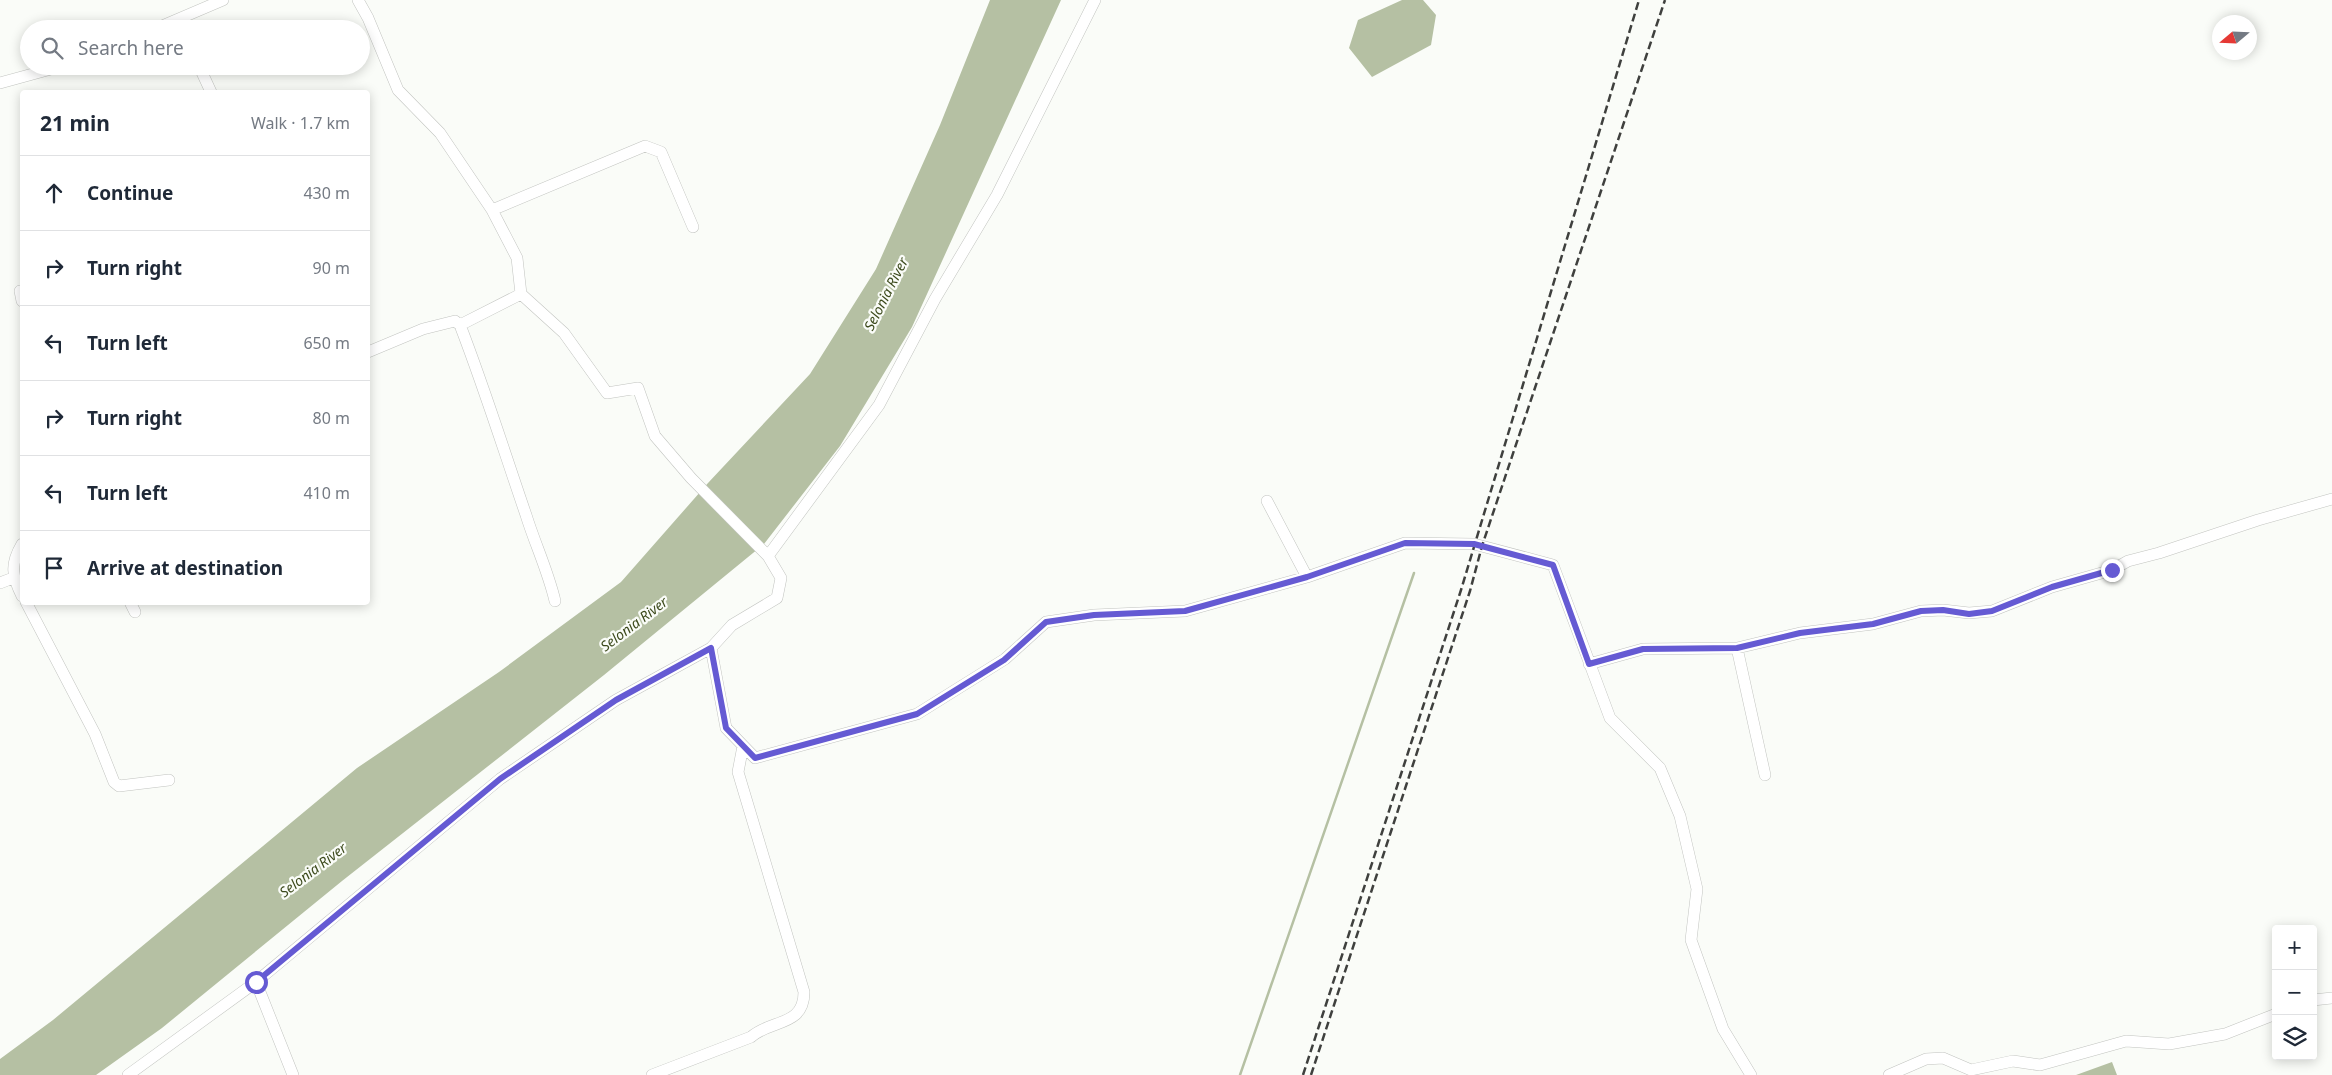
<!DOCTYPE html>
<html lang="en">
<head>
<meta charset="utf-8">
<style>
  body { margin:0; font-family:"Noto Sans",sans-serif; background:#f6f6f7; color:#1f2937 }
  .controls { position:absolute; right:15px; bottom:15px; display:grid; overflow:hidden; border-radius:5px; box-shadow:0 2px 12px #0003 }
  .controls button { width:45px; height:45px; display:grid; place-items:center; padding:0; border:0; border-bottom:1px solid #e0e1e3; background:#fff; color:#1f2937; font:25px sans-serif }
  .compass { position:absolute; left:2212px; top:15px; width:45px; height:45px; border-radius:50%; background:#fff; box-shadow:0 2px 12px #0003; rotate:251deg }
  .stop { position:absolute; width:15px; height:15px; margin:-11px; border:4px solid #655ad3; border-radius:50%; background:#fff }
  .stop.end { background:#655ad3; border-color:#fff; box-shadow:0 1px 5px #0008 }
  .list { margin:0; padding:0; list-style:none }
  h2 { display:flex; justify-content:space-between; align-items:center; height:65px; margin:0; padding:0 20px; font-size:21px }
  h2 small { font-size:16px; font-weight:400; color:#747a83 }
  .list li { display:grid; grid-template-columns:32px 1fr auto; gap:15px; align-items:center; box-sizing:border-box; height:75px; padding:0 20px; border-top:1px solid #e0e1e3 }
  .list b { display:block; font-size:19px; white-space:nowrap }
  .list em { font-size:16px; font-style:normal; color:#747a83 }
  .icon { flex:none; width:28px; height:28px; fill:none; stroke:currentColor; stroke-width:2; stroke-linecap:round; stroke-linejoin:round }
  .map { position:relative; flex:none; width:2332px; height:1075px; overflow:hidden }
  .search { position:absolute; background:#fff; box-shadow:0 2px 12px #0003; left:20px; top:20px; width:350px; height:55px; display:flex; align-items:center; gap:12px; box-sizing:border-box; padding:0 18px; border-radius:28px; color:#747a83; font-size:19px }
  .panel { position:absolute; background:#fff; box-shadow:0 2px 12px #0003; left:20px; top:90px; width:350px; height:515px; border-radius:5px }
  .map>svg:first-child { display:block }
  .water { fill:#b5c0a3 }
  .lines { fill:none; stroke-linecap:round; stroke-linejoin:round }
  .stream { stroke:#b5c0a3; stroke-width:2.5 }
  .minor-casing { stroke:#c2c4c0; stroke-width:12 }
  .minor { stroke:#fff; stroke-width:11 }
  .rail { stroke:#3f403e; stroke-width:2.5; stroke-dasharray:8 4; stroke-linecap:butt }
  .route { stroke:#655ad3; stroke-width:6 }
  .labels { text-anchor:middle; stroke-width:4.5; stroke-linejoin:round; paint-order:stroke }
  .water-label { font-size:14px; font-style:italic; fill:#3c4a1c; stroke:#fafcf8 }
</style>
</head>
<body>
<div class="map">
<svg width="2332" height="1075" viewBox="0 0 2332 1075">
  <rect width="100%" height="100%" fill="#fafcf8"/>
  <path class="water" d="M990 0H1061L912 327 840 446 764 544 604 675 342 881 162 1028 96 1075H0V1059L53 1020 357 768 499 672 621 582 708 483 810 374 876 269 940 125Z
    M1402 0H1423L1436 15 1431 45 1372 77 1349 48 1358 20Z
    M2112 1062 2117 1075H2076Z"/>
  <g class="lines">
    <path class="stream" d="M1240 1075 1414 573"/>
    <defs>
      <path id="minor" d="M358 0 368 18 398 90 440 133 492 210 517 258 521 294 564 333 607 393 638 388 655 436 691 478 768 556 781 578 777 598 732 625 711 648 726 728 755 758 917 714 1005 659 1046 622 1094 615 1185 611 1307 577 1405 543 1474 544 1553 565 1610 718 1660 768 1680 816 1697 889 1691 940 1723 1029 1751 1075
        M155 29 223 0
        M199 66 211 92
        M0 83 62 66
        M492 210 645 146 661 152 693 227
        M20 291 22 301
        M460 325 521 294
        M368 352 423 329 455 321 460 325C484 387 504 451 526 515 535 544 548 571 555 601
        M1267 501 1307 577
        M22 544C10 564 12 576 22 596
        M768 556 879 405 935 299 997 195 1095 0
        M0 583 13 578
        M26 602 95 734 114 782 119 786 169 780
        M130 602 135 612
        M1737 648 1765 775
        M1589 664 1643 649 1737 648 1800 633 1873 624 1921 611 1943 610 1969 613 1992 611 2052 587 2112 570 2128 561 2159 553 2258 520 2332 499
        M256 982 293 1075
        M2313 1000 2332 998
        M128 1075 256 982 500 779 616 700 711 648
        M652 1075 751 1037C771 1019 804 1027 804 992L738 772 743 746
        M1889 1075 1926 1059 1943 1058 1971 1070 2013 1061 2040 1065 2126 1041 2169 1044 2225 1034 2276 1014"/>
    </defs>
    <use href="#minor" class="minor-casing"/>
    <use href="#minor" class="minor"/>
    <path class="rail" d="M1303 1075 1461 590 1639 0
      M1311 1075 1470 591 1482 546 1665 0"/>
  </g>
  <g class="lines">
    <path class="route" d="M256 982 500 779 616 700 711 648 726 728 755 758 917 714 1004 660 1046 622 1094 615 1185 611 1307 577 1405 543 1474 544 1553 565 1589 664 1643 649 1737 648 1800 633 1873 624 1921 611 1943 610 1969 614 1992 611 2052 587 2112 570"/>
  </g>
  <g class="labels">
    <g class="water-label">
      <text transform="translate(886 294) rotate(-63)" y="5">Selonia River</text>
      <text transform="translate(634 624) rotate(-37)" y="5">Selonia River</text>
      <text transform="translate(313 870) rotate(-37)" y="5">Selonia River</text>
    </g>
  </g>
</svg>
<div class="controls">
<button>+</button>
<button>−</button>
<button><svg class="icon" aria-label="layers" viewBox="0 0 24 24"><path d="M12 4l9 5-9 5-9-5zM3 14l9 5 9-5"/></svg></button>
</div>
<svg class="compass" viewBox="-18 -18 36 36"><path d="M0-13l5 13h-10z" fill="#e53935"/><path d="M0 13l5-13h-10z" fill="#747a83"/></svg>
<div class="stop" style="left:256px;top:982px"></div>
<div class="stop end" style="left:2112px;top:570px"></div>
<div class="search"><svg class="icon" aria-label="search" viewBox="0 0 24 24"><circle cx="10" cy="10" r="6"/><path d="M15 15l6 6"/></svg>Search here</div>
<section class="panel">
<h2>21 min<small>Walk · 1.7 km</small></h2>
<ul class="list">
<li><svg class="icon" aria-label="ahead" viewBox="0 0 24 24"><path d="M12 20V5M6 11l6-6 6 6"/></svg><div><b>Continue</b></div><em>430 m</em></li>
<li><svg class="icon" aria-label="right" viewBox="0 0 24 24"><path d="M7 20v-9h11M14 6l5 5-5 5"/></svg><div><b>Turn right</b></div><em>90 m</em></li>
<li><svg class="icon" aria-label="left" viewBox="0 0 24 24"><path d="M17 20v-9H6M10 6l-5 5 5 5"/></svg><div><b>Turn left</b></div><em>650 m</em></li>
<li><svg class="icon" aria-label="right" viewBox="0 0 24 24"><path d="M7 20v-9h11M14 6l5 5-5 5"/></svg><div><b>Turn right</b></div><em>80 m</em></li>
<li><svg class="icon" aria-label="left" viewBox="0 0 24 24"><path d="M17 20v-9H6M10 6l-5 5 5 5"/></svg><div><b>Turn left</b></div><em>410 m</em></li>
<li><svg class="icon" aria-label="arrive" viewBox="0 0 24 24"><path d="M6 21V4h12l-3 4 3 4H6"/></svg><div><b>Arrive at destination</b></div></li>
</ul>
</section>
</div>
</body>
</html>
